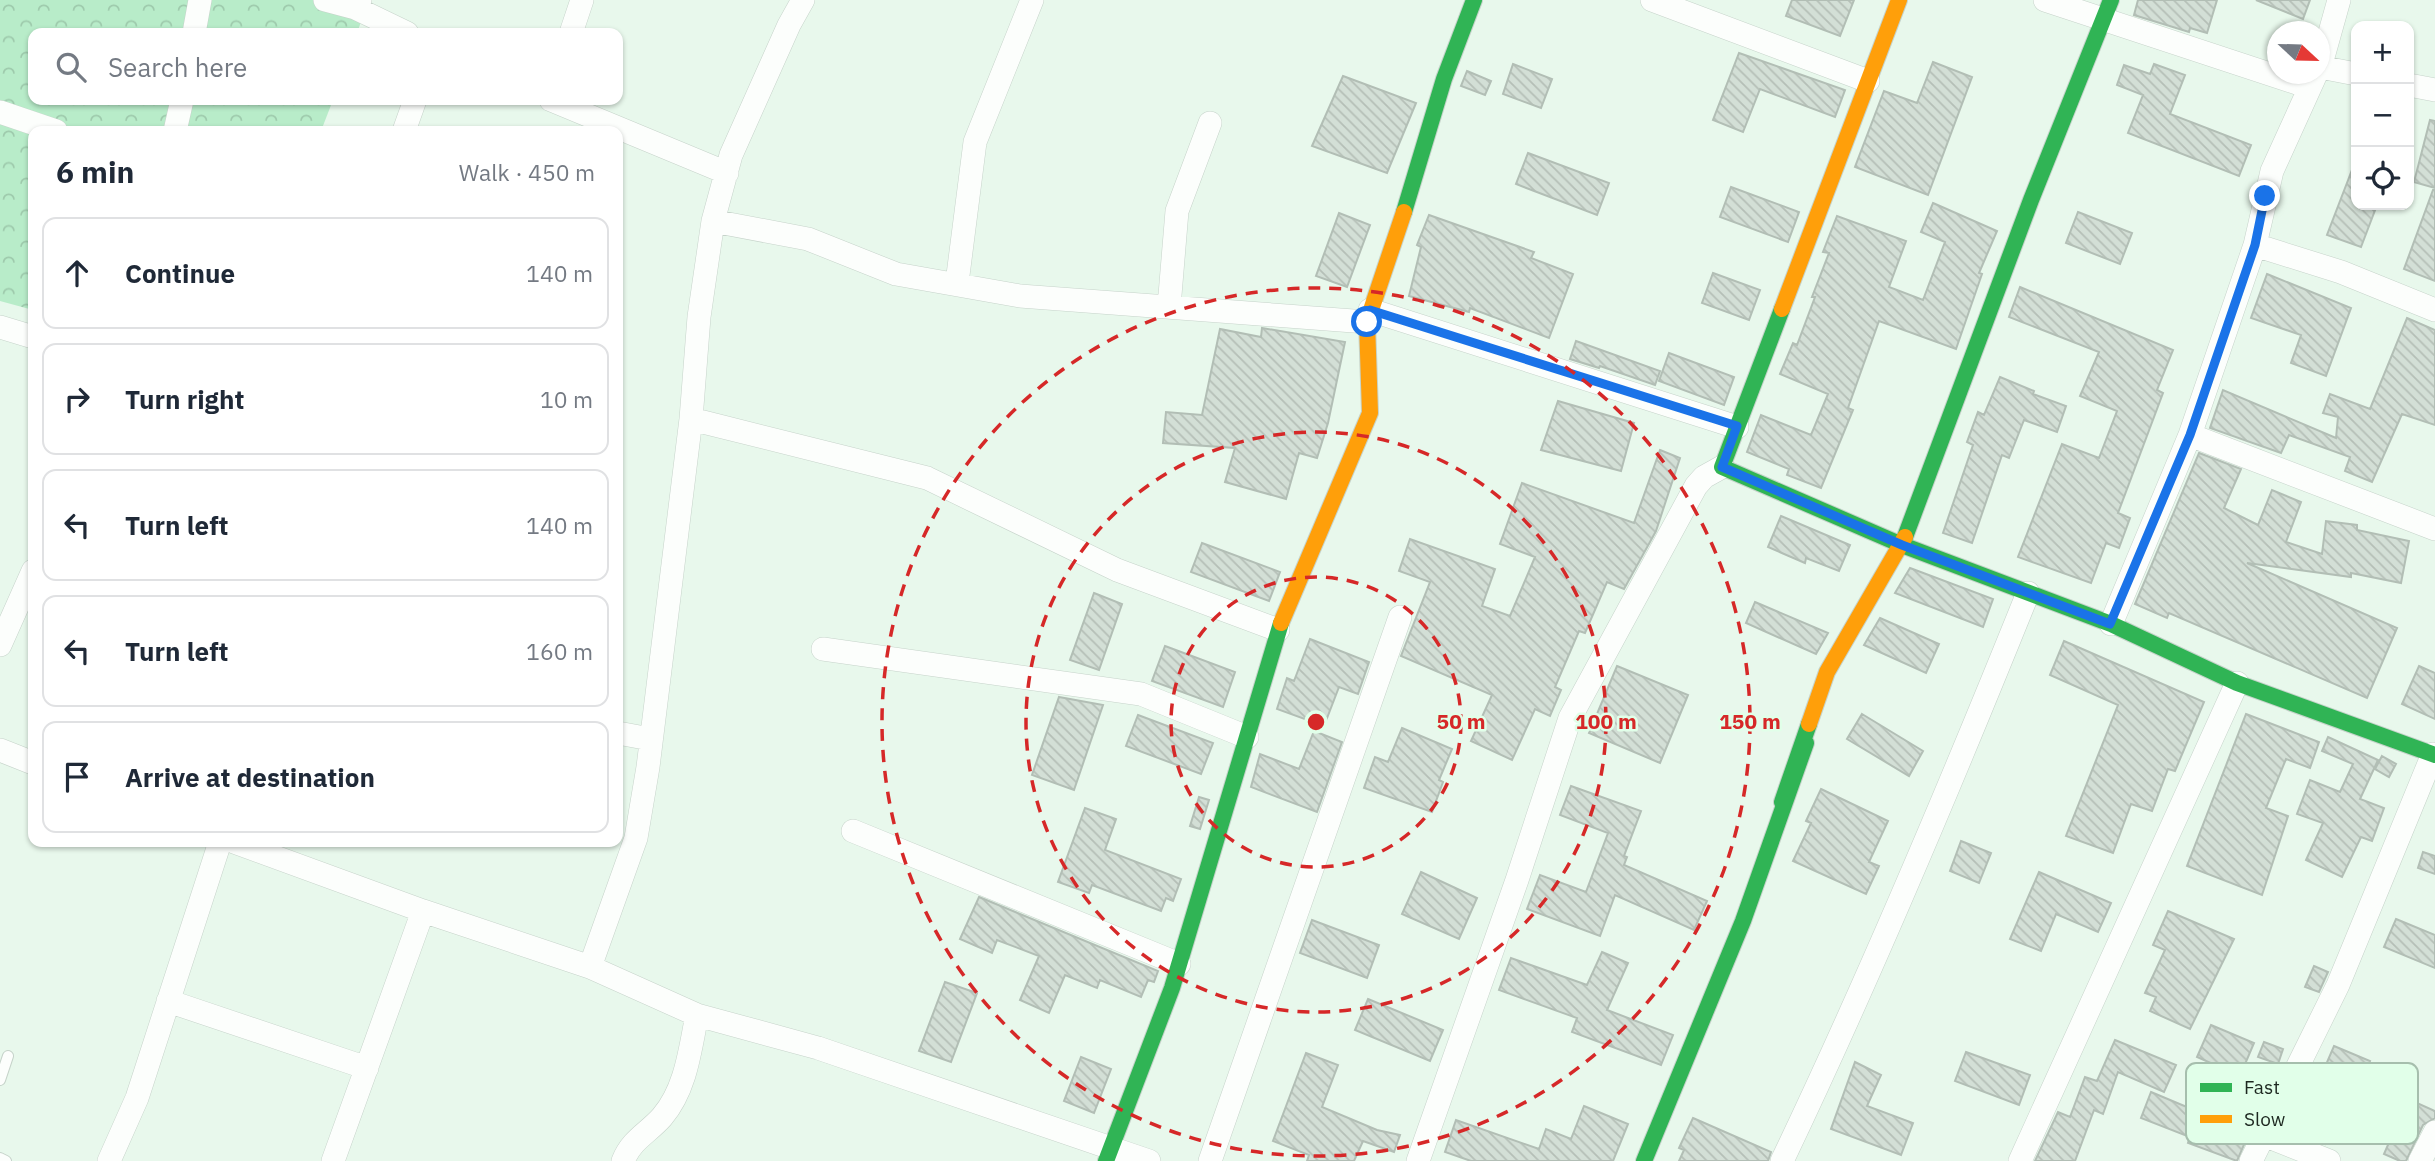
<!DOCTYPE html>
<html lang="en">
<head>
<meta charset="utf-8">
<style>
  body { margin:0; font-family:"IBM Plex Sans",sans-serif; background:#f2f2f3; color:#1f2937 }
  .controls { position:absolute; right:21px; top:21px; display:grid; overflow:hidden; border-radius:14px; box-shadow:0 2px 5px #0004 }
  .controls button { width:63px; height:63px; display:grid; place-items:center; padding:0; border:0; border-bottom:2px solid #e0e1e3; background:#fff; color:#1f2937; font:35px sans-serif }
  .compass { position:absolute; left:2267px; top:21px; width:63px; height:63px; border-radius:50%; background:#fff; box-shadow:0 2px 5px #0004; rotate:112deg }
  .stop { position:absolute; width:21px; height:21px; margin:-16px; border:5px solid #1a73e8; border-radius:50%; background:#fff }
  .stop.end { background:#1a73e8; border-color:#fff; box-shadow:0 2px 7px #0008 }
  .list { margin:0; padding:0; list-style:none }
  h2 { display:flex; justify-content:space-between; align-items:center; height:91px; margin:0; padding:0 28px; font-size:30px }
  h2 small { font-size:23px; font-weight:400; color:#747a83 }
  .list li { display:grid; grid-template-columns:46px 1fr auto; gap:21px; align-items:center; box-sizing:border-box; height:112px; margin:0 14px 14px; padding:0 14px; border:2px solid #e0e1e3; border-radius:14px }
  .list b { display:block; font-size:26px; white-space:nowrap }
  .list em { font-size:23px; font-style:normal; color:#747a83 }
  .icon { flex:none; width:38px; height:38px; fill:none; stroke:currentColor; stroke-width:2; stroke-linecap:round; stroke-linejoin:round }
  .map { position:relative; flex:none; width:2435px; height:1161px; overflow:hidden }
  .search { position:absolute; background:#fff; box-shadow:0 2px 5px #0004; left:28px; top:28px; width:595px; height:77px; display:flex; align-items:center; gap:18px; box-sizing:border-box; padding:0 24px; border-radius:14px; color:#747a83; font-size:26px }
  .panel { position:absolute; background:#fff; box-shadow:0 2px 5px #0004; left:28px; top:126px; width:595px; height:721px; border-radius:14px }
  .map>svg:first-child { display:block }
  .forest { fill:url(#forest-crowns) }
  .building { fill:url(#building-back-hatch); stroke:#b2beb5; stroke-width:2 }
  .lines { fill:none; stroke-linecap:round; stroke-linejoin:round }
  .lane-casing { stroke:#c6d3ca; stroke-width:12 }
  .street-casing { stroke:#c6d3ca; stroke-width:24 }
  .fast-casing { stroke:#c6d3ca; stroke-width:18 }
  .slow-casing { stroke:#c6d3ca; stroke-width:18 }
  .lane { stroke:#fcfefc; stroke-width:10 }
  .street { stroke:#fcfefc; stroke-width:23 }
  .fast { stroke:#30b455; stroke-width:16 }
  .slow { stroke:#ff9f0a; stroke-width:16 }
  .route { stroke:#1a73e8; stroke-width:9 }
  .ring { fill:none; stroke:#d62828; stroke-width:3.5; stroke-dasharray:12 9 }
  .key { fill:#e1ffe9; stroke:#a6bead; stroke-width:2 }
  .key-label { font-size:19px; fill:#1d2820 }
  .centre { fill:#d62828; stroke:#e1ffe9; stroke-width:3.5 }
  .ring-label { font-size:21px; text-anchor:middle; font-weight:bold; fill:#d62828; stroke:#e1ffe9; stroke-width:5; stroke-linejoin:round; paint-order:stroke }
</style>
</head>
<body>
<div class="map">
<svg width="2435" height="1161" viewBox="0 0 2435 1161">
  <defs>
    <pattern id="forest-crowns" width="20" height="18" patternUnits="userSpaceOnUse" patternTransform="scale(1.75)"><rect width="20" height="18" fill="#b8ecc9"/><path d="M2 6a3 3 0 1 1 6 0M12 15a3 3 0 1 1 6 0" fill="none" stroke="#9ecaac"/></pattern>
    <pattern id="building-back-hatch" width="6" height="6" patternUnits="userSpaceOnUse" patternTransform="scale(1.75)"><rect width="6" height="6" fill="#d3dfd6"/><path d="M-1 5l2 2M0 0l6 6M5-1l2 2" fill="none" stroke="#b5bfb7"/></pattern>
  </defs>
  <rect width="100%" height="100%" fill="#e8f8ec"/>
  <path class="forest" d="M0 0H369L357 33H33V100H333L321 131H33V310L0 301Z"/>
  <path class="building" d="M1792 0H1854L1840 36 1786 16Z
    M2138 0H2217L2207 33 2190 28 2189 32 2134 15Z
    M2256 0H2310L2303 19Z
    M1739 53 1845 90 1835 117 1760 89 1743 132 1713 120Z
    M1933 62 1972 77 1928 195 1855 167 1884 91 1917 103Z
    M1513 64 1552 79 1541 108 1503 94Z
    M2154 64 2185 75 2170 114 2251 145 2239 176 2128 133 2143 95 2117 85 2124 65 2150 74Z
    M1467 71 1491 81 1485 95 1461 86Z
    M1343 76 1416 103 1387 173 1312 146Z
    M2430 120 2435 121V188L2414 182Z
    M1528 153 1609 183 1597 215 1516 184Z
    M2355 162 2356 205H2377L2361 247 2327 235Z
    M1731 187 1799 212 1788 242 1720 217Z
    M2433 190H2435V281L2404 269Z
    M1933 203 1997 231 1979 273 1982 274 1956 349 1879 321 1848 408 1853 410 1821 488 1787 475 1789 469 1747 452 1761 415 1811 435 1828 394 1780 374 1793 343 1797 345 1815 297H1812L1829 253 1823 252 1837 216 1906 241 1889 287 1923 300 1945 242 1921 232Z
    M2078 212 2132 233 2120 264 2066 243Z
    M1339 213 1370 225 1347 287 1316 276Z
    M1429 215 1534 252 1531 258 1573 274 1549 338 1470 308 1469 312 1409 296 1421 247 1417 245Z
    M1713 273 1760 290 1749 320 1702 303Z
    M2267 274 2351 308 2326 376 2291 363 2301 335 2251 318Z
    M2020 287 2173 350 2157 390 2163 393 2118 513 2130 518 2119 548 2106 543 2091 583 2018 557 2062 444 2099 458 2117 411 2080 396 2099 352 2009 317Z
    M2407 318 2435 330V425L2402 414 2372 482 2345 471 2350 457 2289 435 2281 453 2210 428 2223 390 2336 438 2338 417 2323 413 2330 394 2370 409Z
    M1262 328 1345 342 1328 423 1317 458 1299 453 1286 499 1225 482 1235 448 1163 443 1166 412 1202 415 1220 329 1261 337Z
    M1576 341 1660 371 1655 385 1600 366 1599 368 1570 359Z
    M1669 353 1734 377 1724 405 1659 381Z
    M2000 377 2034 391 2033 394 2066 406 2057 432 2024 420 2009 458 2002 455 1972 543 1943 533 1973 445 1967 442 1978 412 1984 415Z
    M1558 401 1634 423 1621 471 1541 450Z
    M1660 450 1680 458 1656 531 1624 589 1607 582 1585 633 1579 631 1555 687 1561 690 1550 716 1535 709 1512 760 1471 741 1492 695 1401 656 1430 582 1399 571 1410 539 1495 569 1482 606 1510 616 1535 557 1500 544 1522 483 1634 523Z
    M2199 453 2241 469 2224 508 2258 525 2272 490 2301 502 2286 542 2322 554 2326 521 2357 525V530L2409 541 2401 583 2351 573V577L2247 563 2397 628 2367 698 2169 613 2167 618 2135 604Z
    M1781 516 1850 545 1839 571 1806 558 1805 563 1768 547Z
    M1202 543 1280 572 1269 601 1191 572Z
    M1910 568 1993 599 1983 627 1895 593Z
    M1094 593 1122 604 1099 670 1070 660Z
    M1755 602 1828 633 1816 654 1746 623Z
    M1880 618 1939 644 1926 673 1864 645Z
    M1310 639 1369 662 1358 694 1339 687 1324 726 1277 709 1287 678 1294 681Z
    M2064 641 2204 702 2175 771 2168 769 2152 811 2131 804 2113 853 2066 836 2118 705 2050 675Z
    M1165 646 1235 672 1223 707 1152 681Z
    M1617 666 1688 695 1660 763 1589 733Z
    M2419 666 2435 673V719L2402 704Z
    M1059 697 1103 705 1074 790 1032 775Z
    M1862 714 1923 751 1909 776 1847 739Z
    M2246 714 2319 742 2310 768 2286 759 2266 808 2288 816 2262 895 2187 866Z
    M1138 715 1213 743 1201 774 1126 746Z
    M1402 728 1452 749 1439 780 1443 782 1432 812 1364 788 1375 757 1388 762Z
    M1314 731 1342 742 1317 812 1251 787 1260 754 1299 769Z
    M2328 737 2378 760 2360 799 2384 808 2372 841 2361 837 2342 877 2306 860 2323 823 2297 814 2310 780 2340 792 2353 764 2322 751Z
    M2382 756 2396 764 2389 777 2375 769Z
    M1571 786 1641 811 1624 856 1627 857 1624 865 1707 901 1694 930 1615 895 1600 936 1527 909 1540 875 1586 892 1608 833 1560 815Z
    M1821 789 1888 821 1869 862 1879 866 1866 894 1793 861 1811 823 1806 821Z
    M1199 797 1209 800 1200 829 1190 826Z
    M1085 808 1116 819 1105 850 1181 879 1173 901 1166 898 1161 911 1092 885 1089 893 1058 882Z
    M1961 841 1991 853 1979 883 1950 871Z
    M2423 852 2435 856V874L2418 868Z
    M1421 872 1477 898 1459 939 1402 914Z
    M2039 872 2111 903 2098 932 2056 914 2041 951 2010 939Z
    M979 897 1158 971 1154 982 1148 980 1141 997 1100 980 1097 988 1065 975 1049 1013 1020 1000 1039 956 997 940 992 953 960 939Z
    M2168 911 2234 939 2190 1029 2150 1011 2156 997 2145 993 2165 950 2153 945Z
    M2396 919 2435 935V968L2384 947Z
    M1312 920 1379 945 1367 978 1300 953Z
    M1602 952 1628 963 1607 1010 1673 1035 1661 1065 1572 1032 1577 1018 1499 990 1511 958 1587 985Z
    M2314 966 2328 972 2319 992 2305 987Z
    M945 982 977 993 951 1062 919 1051Z
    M1368 999 1443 1030 1430 1061 1355 1030Z
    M2211 1025 2254 1043 2240 1076 2197 1057Z
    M2115 1040 2176 1065 2164 1092 2118 1072 2103 1114 2094 1110 2075 1161H2035L2058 1112 2070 1117 2085 1077 2097 1081Z
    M2264 1042 2283 1049 2278 1064 2258 1057Z
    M2334 1046 2370 1061 2342 1126 2331 1122 2325 1144 2311 1139 2317 1116 2306 1111Z
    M1966 1052 2030 1075 2019 1105 1955 1081Z
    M1306 1053 1338 1065 1322 1107 1377 1130 1400 1135 1394 1152 1363 1141 1354 1161H1307L1309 1155 1273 1141Z
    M1081 1057 1111 1069 1094 1113 1064 1101Z
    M1855 1062 1881 1075 1867 1106 1913 1123 1901 1155 1831 1129Z
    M2151 1092 2249 1133 2237 1161 2188 1143 2190 1137 2141 1118Z
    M2408 1099 2435 1111V1118L2423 1125 2406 1161H2400L2384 1154Z
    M1584 1106 1628 1124 1613 1161H1471L1445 1152 1456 1120 1539 1149 1546 1129 1571 1139Z
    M1693 1118 1771 1152 1768 1161H1679L1684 1150 1679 1148Z"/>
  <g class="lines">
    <defs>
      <path id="lane" d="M0 1080 8 1056
        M0 1158 6 1161"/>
      <path id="street" d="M325 0 355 8 360 0
        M1652 0 1868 81
        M2045 0 2309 87
        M355 8 407 33
        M194 33 200 0
        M571 33 582 0
        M2320 67 2356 74
        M2320 68 2339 0
        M2409 85 2435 90
        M551 100 727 173
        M0 112 56 131
        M175 131 182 100
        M404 131 415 100
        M713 221 808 239 896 274 1020 296 1367 322
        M2255 245 2341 272 2435 310
        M957 283 975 142 1032 0
        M1169 307 1177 211 1210 123
        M1370 310 1737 427
        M0 327 33 337
        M691 419 927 478 1117 570 1278 630
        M2190 435 2435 529
        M2111 624 2190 435 2255 245 2272 171 2316 74
        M0 645 33 571
        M823 649 1141 694 1247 737
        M618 733 650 739
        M0 750 33 763
        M853 831 1179 964
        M234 842 423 911 590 967 697 1015 818 1048 1149 1161
        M590 967 636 838 648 767 691 419 699 317 713 221 731 155 789 25 803 0
        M168 1001 367 1068
        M2264 1135 2329 1161
        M109 1161 137 1098 220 842
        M333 1161 423 911
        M623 1161C632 1139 648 1133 662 1117 686 1089 690 1050 697 1015
        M1210 1161 1400 617
        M1418 1161 1517 880 1570 718 1696 486 1704 477 1722 467
        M1782 1161C1871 975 1951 784 2028 593
        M2020 1161 2237 683
        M2251 1161 2338 985 2433 754
        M2420 1161 2435 1132"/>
      <path id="fast" d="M1404 212 1444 79 1474 0
        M1782 309 1722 467 1902 545 2111 624 2237 683 2435 755
        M1905 537 2031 200 2111 0
        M1106 1161 1172 988 1281 623
        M1644 1161 1743 921 1806 743 1782 802 1809 724"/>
      <path id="slow" d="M1782 309 1899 0
        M1281 623 1370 413 1367 322 1404 212
        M1809 724 1827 672 1905 537"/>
    </defs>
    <use href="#lane" class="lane-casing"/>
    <use href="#street" class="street-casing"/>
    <use href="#fast" class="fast-casing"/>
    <use href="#slow" class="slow-casing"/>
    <use href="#lane" class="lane"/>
    <use href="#street" class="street"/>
    <use href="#fast" class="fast"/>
    <use href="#slow" class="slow"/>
  </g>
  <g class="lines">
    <path class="route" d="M1367 322 1370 310 1737 426 1722 467 1902 545 2110 624 2190 435 2255 245 2265 196"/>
  </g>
  <g class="ring">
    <circle cx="1316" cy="722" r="145"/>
    <circle cx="1316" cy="722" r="290"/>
    <circle cx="1316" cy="722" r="434"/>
  </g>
  <rect x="2186" y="1063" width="232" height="81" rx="10" class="key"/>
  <rect x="2200" y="1083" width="32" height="9" fill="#30b455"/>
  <rect x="2200" y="1115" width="32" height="8" fill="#ff9f0a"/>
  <g class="key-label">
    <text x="2244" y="1094">Fast</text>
    <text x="2244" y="1126">Slow</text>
  </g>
  <circle cx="1316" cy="722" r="10" class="centre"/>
  <g class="ring-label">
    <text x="1461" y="729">50 m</text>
    <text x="1606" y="729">100 m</text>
    <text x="1750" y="729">150 m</text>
  </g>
</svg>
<div class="controls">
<button>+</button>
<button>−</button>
<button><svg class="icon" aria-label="locate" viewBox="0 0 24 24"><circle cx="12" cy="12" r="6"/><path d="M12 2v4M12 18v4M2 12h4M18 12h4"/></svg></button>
</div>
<svg class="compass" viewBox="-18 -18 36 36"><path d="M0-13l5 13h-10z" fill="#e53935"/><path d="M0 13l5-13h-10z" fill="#747a83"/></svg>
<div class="stop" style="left:1367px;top:322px"></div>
<div class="stop end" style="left:2265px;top:196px"></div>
<div class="search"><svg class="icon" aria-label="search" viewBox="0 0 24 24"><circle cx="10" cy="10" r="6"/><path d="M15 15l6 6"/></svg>Search here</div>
<section class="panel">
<h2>6 min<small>Walk · 450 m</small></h2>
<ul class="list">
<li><svg class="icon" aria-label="ahead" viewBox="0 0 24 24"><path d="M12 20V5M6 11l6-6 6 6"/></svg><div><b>Continue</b></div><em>140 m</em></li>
<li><svg class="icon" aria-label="right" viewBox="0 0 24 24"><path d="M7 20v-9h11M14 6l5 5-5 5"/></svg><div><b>Turn right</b></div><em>10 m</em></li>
<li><svg class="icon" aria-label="left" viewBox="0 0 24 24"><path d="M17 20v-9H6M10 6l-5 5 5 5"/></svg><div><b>Turn left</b></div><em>140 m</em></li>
<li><svg class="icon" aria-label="left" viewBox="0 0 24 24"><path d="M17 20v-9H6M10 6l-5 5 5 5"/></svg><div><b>Turn left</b></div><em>160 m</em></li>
<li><svg class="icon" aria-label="arrive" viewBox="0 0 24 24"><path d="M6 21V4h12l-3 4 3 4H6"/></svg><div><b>Arrive at destination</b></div></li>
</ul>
</section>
</div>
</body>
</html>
